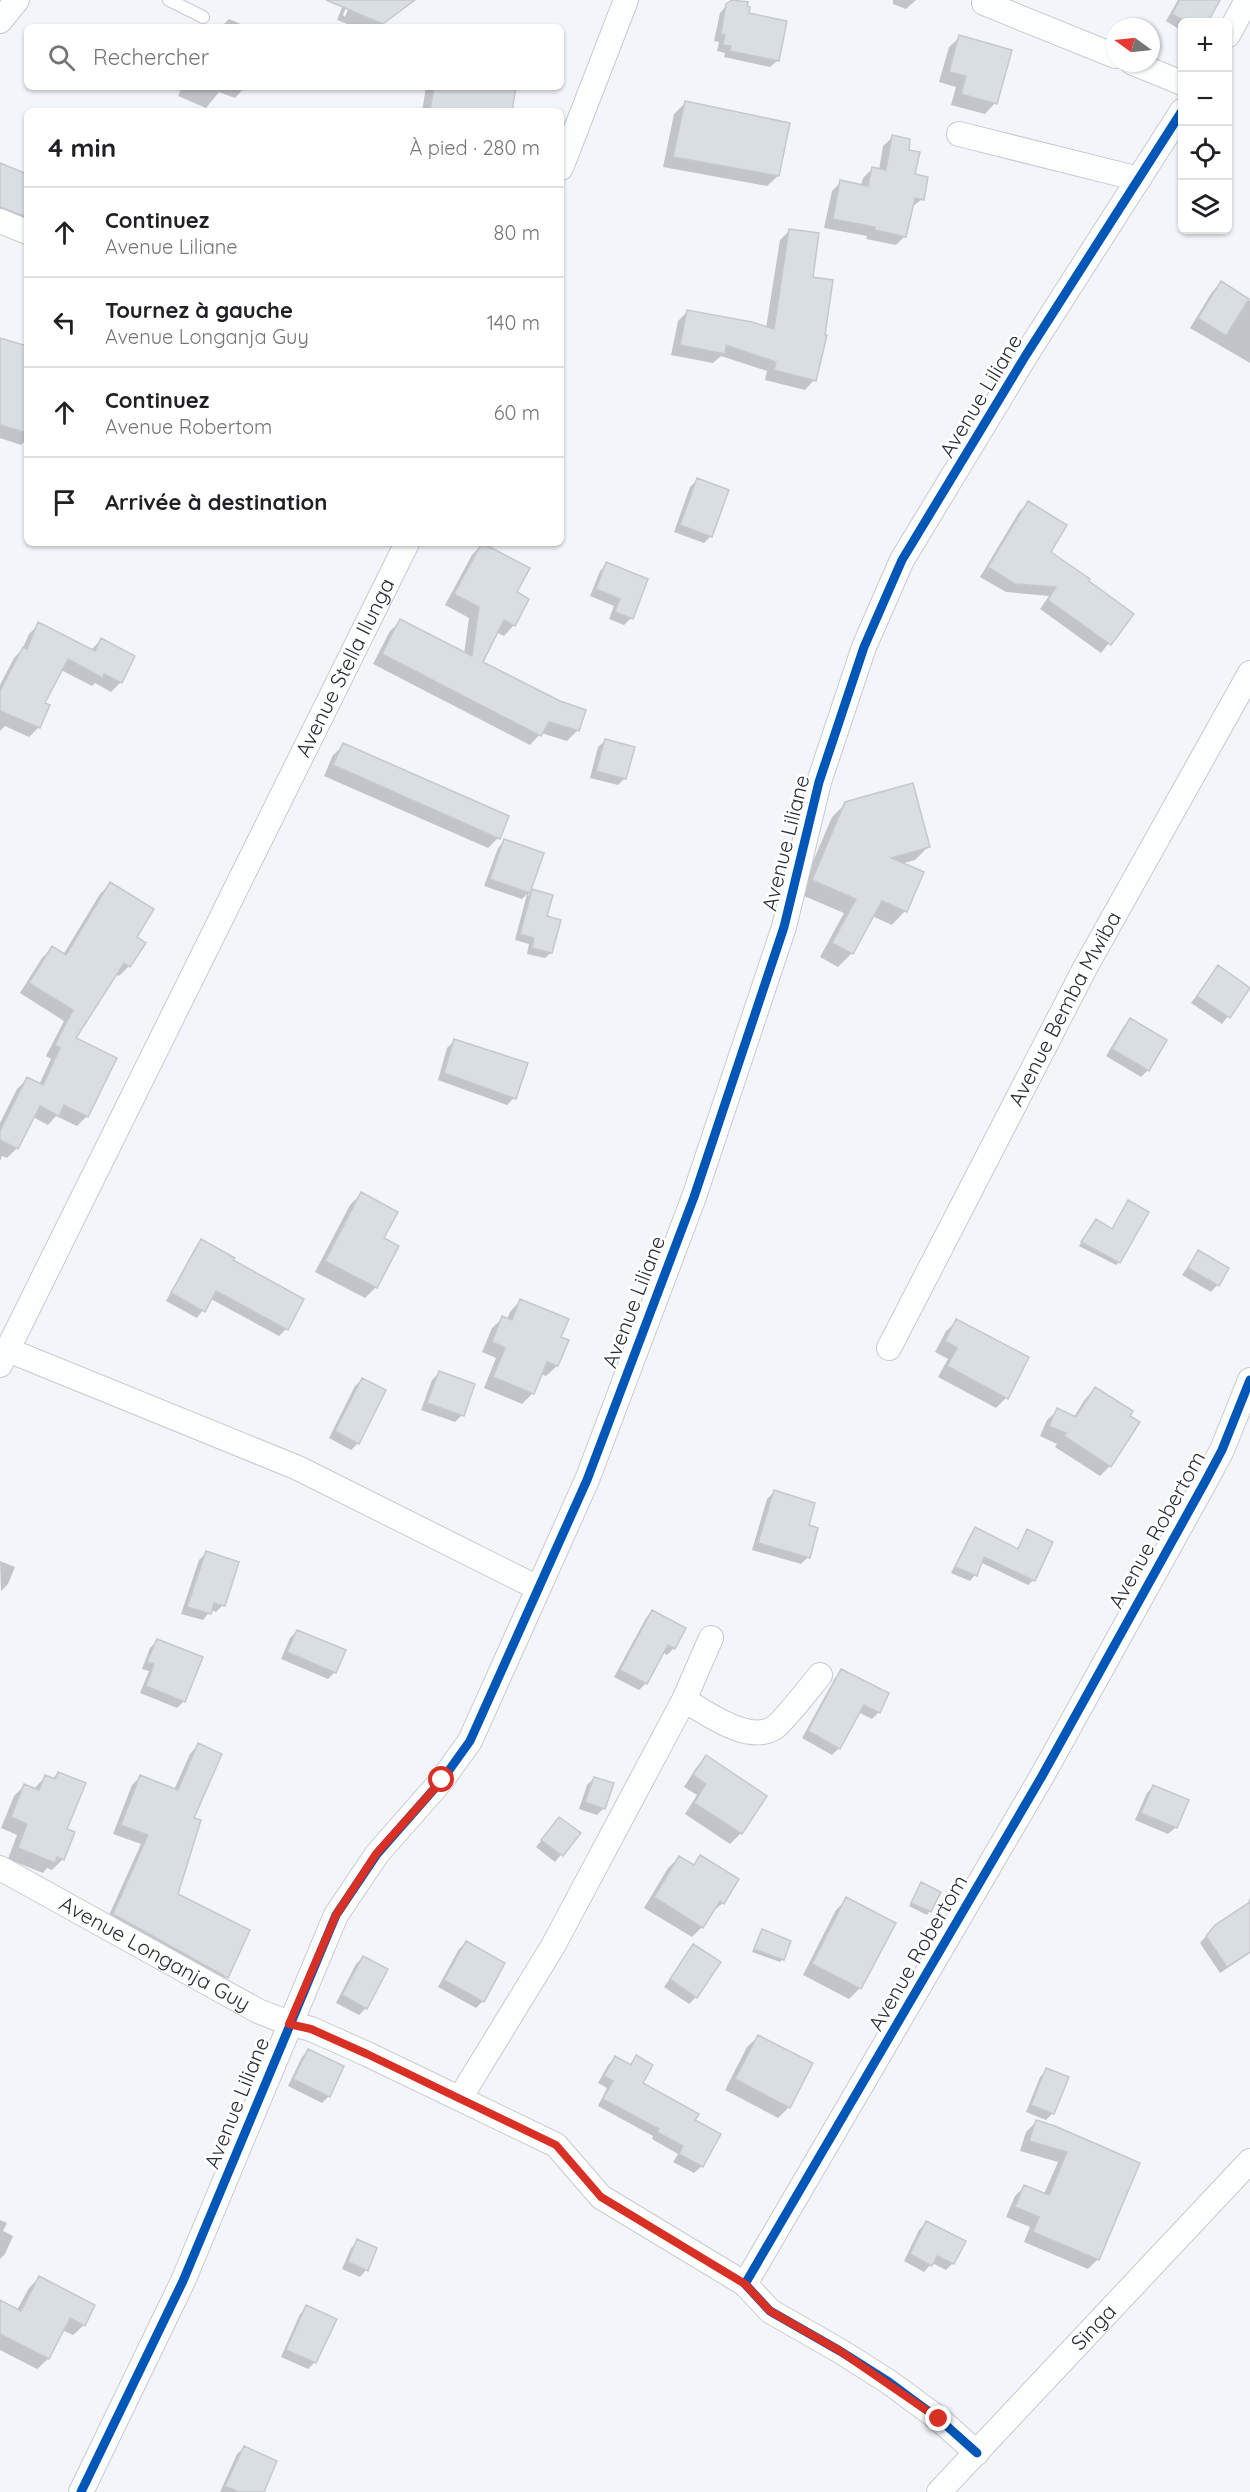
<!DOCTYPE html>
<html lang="fr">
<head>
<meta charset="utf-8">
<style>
  body { margin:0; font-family:Quicksand,sans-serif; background:#f6f6f6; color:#202124 }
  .controls { position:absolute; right:18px; top:18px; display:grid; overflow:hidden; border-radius:9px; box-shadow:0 2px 4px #0004 }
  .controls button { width:54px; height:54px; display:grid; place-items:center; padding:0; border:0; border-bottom:2px solid #e0e0e0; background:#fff; color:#202124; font:30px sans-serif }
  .compass { position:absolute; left:1106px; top:18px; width:54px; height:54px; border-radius:50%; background:#fff; box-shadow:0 2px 4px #0004; rotate:285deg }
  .stop { position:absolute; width:18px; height:18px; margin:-14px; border:4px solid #d93025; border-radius:50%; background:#fff }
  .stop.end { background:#d93025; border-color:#fff; box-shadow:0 2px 6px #0008 }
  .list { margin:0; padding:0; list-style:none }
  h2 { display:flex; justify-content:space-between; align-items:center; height:78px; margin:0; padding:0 24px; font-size:26px }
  h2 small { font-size:20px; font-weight:400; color:#757577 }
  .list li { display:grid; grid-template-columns:39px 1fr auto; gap:18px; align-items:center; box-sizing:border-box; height:90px; padding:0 24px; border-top:2px solid #e0e0e0 }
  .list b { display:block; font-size:22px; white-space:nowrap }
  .list p { margin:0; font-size:20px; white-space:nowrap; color:#757577 }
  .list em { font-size:20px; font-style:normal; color:#757577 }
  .icon { flex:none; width:33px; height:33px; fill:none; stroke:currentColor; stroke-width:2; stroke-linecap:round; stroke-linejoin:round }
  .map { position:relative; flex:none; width:1250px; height:2492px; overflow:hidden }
  .search { position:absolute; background:#fff; box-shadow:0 2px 4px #0004; left:24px; top:24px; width:540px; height:66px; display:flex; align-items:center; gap:15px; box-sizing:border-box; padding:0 21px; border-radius:9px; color:#757577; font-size:22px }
  .panel { position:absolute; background:#fff; box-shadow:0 2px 4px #0004; left:24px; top:108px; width:540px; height:438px; border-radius:9px }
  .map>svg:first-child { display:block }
  .shadow { fill:#0003 }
  .building { fill:#d9dee2; stroke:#c5c9cd; stroke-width:1.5 }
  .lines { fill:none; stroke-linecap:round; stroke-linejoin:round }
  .service-casing { stroke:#c7cbcf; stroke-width:14 }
  .minor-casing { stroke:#c7cbcf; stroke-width:26 }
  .service { stroke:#fdfefe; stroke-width:12 }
  .minor { stroke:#fdfefe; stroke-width:24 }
  .cycleway-casing { stroke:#fff; stroke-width:13 }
  .cycleway { stroke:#0057b8; stroke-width:9 }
  .route { stroke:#d93025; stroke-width:8 }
  .labels { text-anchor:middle; stroke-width:5; stroke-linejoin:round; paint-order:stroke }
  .street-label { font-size:21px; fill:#282e32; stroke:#fff }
</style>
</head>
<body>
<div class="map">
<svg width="1250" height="2492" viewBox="0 0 1250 2492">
  <rect width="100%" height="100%" fill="#f2f6fa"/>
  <path class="shadow" d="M345 0H349L343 15 345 17 352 0H404L400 9 380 27H355L337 20Z
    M893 0H916L906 9 893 4Z
    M1178 0H1215L1218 2 1206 22H1182V31L1166 21Z
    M727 5 747 14 777 61 770 67 724 57 725 53 717 51 719 42 714 41 720 13Z
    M229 19 248 27H221Z
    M960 37 995 103 985 114 951 105 956 87 939 82 949 47Z
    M182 87H245L235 98 219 92 206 108 178 96Z
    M426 87H515L511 111H422Z
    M685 103 778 176 767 186 663 167 674 114Z
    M893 137 907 151 922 199 911 208 905 236 896 245 866 239 867 236 824 228 832 191 841 182 861 186 863 178 872 169 879 170 883 146Z
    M0 164 27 175V235L0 220Z
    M789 231 811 279 814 380 805 390 765 380 767 371 721 356 713 363 671 355 678 321 687 312 766 328 780 240Z
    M1221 283 1250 301V363L1190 328 1212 292Z
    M0 340 27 347V439L21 445 0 438Z
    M697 480 711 536 704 543 674 532 690 487Z
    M1028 503 1049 553 1132 614 1101 653 1040 609 1049 596 1006 592 980 577 1019 512Z
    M482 544 515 593 527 600 514 625 504 636 496 632 481 663 559 703 584 711 577 731 567 741 541 733 530 745 373 664 390 631 401 621 464 654 469 618 445 605 472 555Z
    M607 564 631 618 624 625 609 619 614 606 590 596 600 571Z
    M39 624 91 650 101 640 121 682 111 692 95 683 92 686 61 670 43 703 39 727 29 737 5 726 0 731V685L14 658 22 650 29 634Z
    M605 741 625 778 618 785 590 778 598 747Z
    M344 745 498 838 488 848 324 776 333 755Z
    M846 803 929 846 915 860 901 864 905 911 892 925 872 916 852 953 838 967 820 957 844 913 799 894 832 817Z
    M504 841 542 854 528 896 533 891 545 917 551 953 545 958 527 954 529 944 515 940 527 894 522 899 484 886 498 848Z
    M110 884 135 937 129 966 119 976 116 974 74 1039 87 1116 77 1126 56 1116 48 1125 33 1117 17 1148 7 1158 2 1156 0 1161V1123L17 1089 27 1079 39 1085 51 1059 46 1056 64 1021 20 993 42 958 52 948 63 955 100 894Z
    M1218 967 1249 989 1222 1024 1191 1003Z
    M1130 1020 1165 1041 1147 1071 1141 1077 1106 1056 1124 1026Z
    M454 1041 514 1098 507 1105 438 1080 447 1048Z
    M361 1194 382 1239 376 1287 365 1298 315 1272 350 1205Z
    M1126 1205 1119 1262 1116 1265 1079 1246 1096 1221 1111 1230Z
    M202 1241 231 1261 286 1329 279 1336 211 1299 197 1318 166 1301 195 1248Z
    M1198 1252 1217 1285 1211 1292 1182 1275Z
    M520 1301 559 1338 557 1366 546 1376 541 1374 533 1393 522 1404 484 1388 496 1358 482 1352 492 1328 503 1318 507 1319 510 1312Z
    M957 1321 1006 1398 996 1408 938 1377 948 1359 935 1352 946 1331Z
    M439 1373 462 1415 455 1422 421 1410 432 1380Z
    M362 1380 358 1443 351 1450 329 1438 355 1386Z
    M1095 1389 1128 1417 1110 1466 1100 1476 1055 1447 1057 1444 1040 1436 1047 1420 1058 1410 1074 1417 1085 1399Z
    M774 1492 807 1526 808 1557 801 1564 752 1550 767 1499Z
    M976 1529 1016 1550 1028 1531 1034 1580 1028 1585 980 1562 975 1575 970 1581 951 1573 970 1535Z
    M206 1553 223 1605 216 1612 211 1610 203 1620 181 1614 199 1560Z
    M0 1561 15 1567 8 1584 1 1591Z
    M652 1611 674 1648 667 1655 663 1652 646 1683 639 1690 614 1677 646 1618Z
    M297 1631 335 1672 328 1679 281 1659 290 1638Z
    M157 1641 184 1701 177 1708 140 1693 149 1671 142 1669 150 1648Z
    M842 1671 887 1694 878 1713 872 1719 858 1712 839 1748 832 1755 802 1738 835 1678Z
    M198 1745 192 1819 176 1894 226 1977 218 1986 105 1924 141 1844 113 1834 132 1785 141 1776 174 1790 190 1754Z
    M706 1757 741 1833 730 1844 685 1814 697 1795 684 1787 696 1768Z
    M58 1773 66 1830 63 1859 52 1870 47 1868 43 1873 8 1859 17 1835 1 1828 14 1796 25 1785 34 1789 46 1776 52 1779Z
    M594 1778 604 1808 597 1815 579 1809 587 1785Z
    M1154 1786 1187 1801 1175 1828 1168 1834 1135 1820 1147 1793Z
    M559 1819 579 1833 555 1862 536 1847Z
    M701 1857 737 1880 723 1903 711 1913 702 1927 692 1937 644 1908 668 1868 679 1858 692 1866Z
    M921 1884 939 1893 927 1915 909 1906Z
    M1250 1897V1953L1220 1973 1200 1943 1208 1934 1247 1906Z
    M847 1899 860 1988 849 1999 803 1975 836 1910Z
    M762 1931 783 1959 780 1962 752 1952Z
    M466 1943 483 2001 476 2008 438 1987 459 1949Z
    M693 1946 696 1997 689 2004 664 1987Z
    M363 1957 366 2008 359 2015 336 2003 356 1964Z
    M758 2037 789 2107 778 2118 725 2090 747 2047Z
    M308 2051 329 2096 322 2103 288 2086 302 2057Z
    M636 2057 641 2084 693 2121 719 2135 701 2167 694 2173 673 2162 678 2154 652 2139 653 2136 598 2106 607 2088 598 2083 608 2065 615 2058 629 2065Z
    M1047 2070 1053 2113 1046 2120 1026 2112 1040 2077Z
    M1036 2122 1138 2164 1098 2259 1088 2269 1024 2242 1030 2227 1006 2217 1015 2196 1025 2186 1044 2194 1058 2162 1020 2151 1026 2132Z
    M0 2220 7 2223 3 2231 13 2236 5 2254 0 2259Z
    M926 2223 964 2242 953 2263 946 2270 932 2263 924 2272 904 2261 919 2230Z
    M358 2241 366 2270 360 2277 342 2269 351 2248Z
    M39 2278 84 2325 73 2335 62 2330 48 2359 37 2369 0 2350V2306L17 2310 29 2288Z
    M307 2307 315 2362 308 2369 281 2357 300 2314Z
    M244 2448 262 2492H220L237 2454Z"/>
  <path class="building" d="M326 0H415L383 24Z
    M732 0 748 2 747 6 750 7 749 13 787 21 779 61 730 51 731 46 723 45 725 35 721 34 726 4Z
    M1180 0H1220L1208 22H1186L1172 14Z
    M959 35 1012 50 997 104 961 94 966 76 949 72Z
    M434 87H516L512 111H430Z
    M685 101 790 123 779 176 673 157Z
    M892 135 910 139 909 150 920 152 915 174 928 177 924 200 915 198 906 237 875 230V227L833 219 840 180 868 186 872 167 886 170Z
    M0 163 27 174V217L0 207Z
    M789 229 819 233 813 277 833 280 825 335H827L816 381 774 370 776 362 726 345 725 354 680 345 687 310 752 322 774 329Z
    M1221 281 1249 299 1226 336 1198 318Z
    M0 338 27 346V433L0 425Z
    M697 478 729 490 712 537 680 525Z
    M1028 501 1067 525 1051 552 1090 579 1089 581 1134 614 1111 645 1048 600 1056 587 1015 584 988 567Z
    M482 543 530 568 517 592 529 599 515 626 504 620 483 662 560 701 586 710 579 731 549 722 541 736 382 654 400 619 472 656 479 607 454 594Z
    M606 562 648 579 633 619 615 612 620 599 596 589Z
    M38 622 95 651 101 638 135 656 122 683 104 674 103 678 68 659 45 703 50 705 40 728 0 711V691L23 647 27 649Z
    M605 739 635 747 626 779 596 771Z
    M343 743 509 816 500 839 333 765Z
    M913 783 930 847 891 858 924 872 907 912 882 901 853 954 832 943 856 899 812 880 845 802Z
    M504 839 544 853 530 893 490 879Z
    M110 882 154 909 137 937 146 943 130 967 124 963 76 1038 117 1058 88 1117 64 1105 59 1116 40 1106 18 1149 0 1140V1131L27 1077 43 1085 60 1048 55 1045 73 1010 29 983 52 946 66 955Z
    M532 889 553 895 547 916 561 920 552 953 532 948 534 938 520 934Z
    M1218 965 1250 988 1230 1018 1197 996Z
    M1130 1018 1167 1040 1149 1071 1112 1049Z
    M454 1039 528 1063 516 1099 444 1073Z
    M361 1192 398 1212 384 1238 399 1246 377 1288 325 1261Z
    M1128 1200 1149 1212 1120 1263 1081 1242 1096 1219 1112 1229Z
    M201 1239 235 1258 233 1260 304 1299 288 1330 216 1291 205 1312 171 1293Z
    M1198 1250 1229 1268 1219 1286 1188 1268Z
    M520 1299 569 1319 561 1337 569 1340 558 1366 547 1362 534 1394 493 1377 505 1348 492 1342 502 1316 512 1320Z
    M956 1319 1029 1357 1008 1399 947 1366 957 1348 945 1341Z
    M439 1371 475 1384 464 1416 427 1403Z
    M362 1378 386 1390 359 1444 335 1431Z
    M1095 1387 1133 1411 1130 1416 1140 1422 1111 1467 1064 1436 1066 1433 1049 1426 1057 1408 1076 1417Z
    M774 1490 815 1503 809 1525 818 1528 810 1558 758 1543Z
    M975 1527 1018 1549 1027 1529 1053 1542 1035 1581 984 1557 977 1576 955 1567Z
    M206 1551 239 1562 225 1606 214 1603 211 1614 187 1607Z
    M652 1610 686 1628 675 1649 668 1645 647 1684 620 1670Z
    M297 1630 346 1650 336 1673 287 1652Z
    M157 1639 203 1657 185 1702 146 1686 154 1664 147 1662Z
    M841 1669 889 1693 880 1713 864 1705 840 1749 808 1731Z
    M198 1743 222 1754 194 1818 201 1820 178 1894 250 1930 228 1978 113 1914 148 1835 121 1825 140 1775 178 1790Z
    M706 1755 767 1796 742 1834 694 1803 706 1784 693 1775Z
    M58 1772 86 1783 67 1829 75 1832 64 1860 57 1857 55 1863 18 1848 27 1824 11 1817 24 1784 39 1790 45 1775 55 1779Z
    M594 1777 614 1783 605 1809 585 1802Z
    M1153 1785 1189 1800 1177 1828 1141 1813Z
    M559 1817 581 1833 563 1856 541 1840Z
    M700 1855 739 1879 724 1904 720 1901 703 1928 654 1897 679 1856 694 1865Z
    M921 1882 941 1892 931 1912 911 1903Z
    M846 1897 896 1923 861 1989 812 1964Z
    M1250 1902V1952L1227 1967 1206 1936 1215 1925Z
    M762 1929 791 1941 784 1960 754 1949Z
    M466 1941 505 1963 484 2002 444 1980Z
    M693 1944 721 1962 697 1998 670 1979Z
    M363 1956 388 1969 367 2009 342 1995Z
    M758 2035 813 2063 790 2108 735 2079Z
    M308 2049 344 2066 330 2097 293 2079Z
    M636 2055 653 2065 643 2083 699 2114 695 2120 721 2134 703 2167 679 2154 683 2146 657 2132 659 2129 603 2099 613 2081 604 2076 615 2056 631 2065Z
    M1046 2068 1069 2077 1054 2114 1031 2105Z
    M1036 2120 1055 2126 1140 2163 1099 2260 1033 2232 1039 2217 1015 2207 1024 2185 1049 2195 1067 2152 1029 2141Z
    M926 2221 966 2241 954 2264 937 2256 932 2266 910 2254Z
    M357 2239 377 2248 368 2271 348 2262Z
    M39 2276 95 2305 85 2326 70 2318 49 2359 0 2334V2300L21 2311Z
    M306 2305 337 2319 316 2363 286 2350Z
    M244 2446 277 2461 264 2492H239L225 2486Z"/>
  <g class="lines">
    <defs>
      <path id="service" d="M169 0 203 17"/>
      <g id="minor">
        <path d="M984 3 1115 56"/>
        <path d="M0 21 17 0"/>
        <path d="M1228 35 1247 0"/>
        <path d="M1133 63 1182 83"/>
        <path d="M959 134 1139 179"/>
        <path d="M561 168 626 0"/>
        <path d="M0 221 27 232"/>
        <path id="s1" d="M889 1348 1085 968 1250 673"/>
        <path d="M8 1350 298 1468 538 1588"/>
        <path id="s2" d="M0 1365 407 543"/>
        <path d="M684 1700C707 1713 748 1744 774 1728 785 1720 810 1687 820 1675"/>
        <path id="s3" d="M0 1868 258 2011 289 2023 311 2029 367 2054 556 2145 601 2197 745 2284"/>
        <path d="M460 2098 553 1946 684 1700 711 1638"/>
        <path d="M977 2453 939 2419 889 2382 840 2351 770 2311 745 2284 1042 1776 1205 1482 1222 1450 1250 1380"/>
        <path d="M81 2492 183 2281 336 1915 377 1854 442 1780 470 1741 587 1480 694 1197 784 927 819 782 864 647 902 560 1026 355 1182 111"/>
        <path id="s4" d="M939 2492 1250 2161"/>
      </g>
    </defs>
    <use href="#service" class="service-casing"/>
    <use href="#minor" class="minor-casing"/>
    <use href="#service" class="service"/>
    <use href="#minor" class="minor"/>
    <defs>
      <path id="cycleway" d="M977 2453 939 2419 889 2382 840 2351 770 2311 745 2284 1042 1776 1205 1482 1222 1450 1250 1380
        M81 2492 183 2281 336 1915 377 1854 442 1780 470 1741 587 1480 694 1197 784 927 819 782 864 647 902 560 1026 355 1182 111"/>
    </defs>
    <use href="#cycleway" class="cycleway-casing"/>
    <use href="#cycleway" class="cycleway"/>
  </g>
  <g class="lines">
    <path class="route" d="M442 1780 376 1854 336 1915 289 2024 311 2029 367 2054 556 2145 601 2197 745 2284 770 2311 840 2351 939 2419"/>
  </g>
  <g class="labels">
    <g class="street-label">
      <text transform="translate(981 396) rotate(-59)" y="7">Avenue Liliane</text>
      <text dy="7" stroke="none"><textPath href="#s2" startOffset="778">Avenue Stella Ilunga</textPath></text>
      <text transform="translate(786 843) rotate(-76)" y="7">Avenue Liliane</text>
      <text dy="7" stroke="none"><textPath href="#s1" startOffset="382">Avenue Bemba Mwiba</textPath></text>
      <text transform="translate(634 1302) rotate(-69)" y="7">Avenue Liliane</text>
      <text transform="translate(1157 1530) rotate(-61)" y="7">Avenue Robertom</text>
      <text transform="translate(918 1953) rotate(-60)" y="7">Avenue Robertom</text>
      <text dy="7" stroke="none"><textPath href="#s3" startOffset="177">Avenue Longanja Guy</textPath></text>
      <text transform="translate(237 2103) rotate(-68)" y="7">Avenue Liliane</text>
      <text dy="7" stroke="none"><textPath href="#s4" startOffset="226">Singa</textPath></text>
    </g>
  </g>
</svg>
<div class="controls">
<button>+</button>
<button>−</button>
<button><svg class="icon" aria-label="locate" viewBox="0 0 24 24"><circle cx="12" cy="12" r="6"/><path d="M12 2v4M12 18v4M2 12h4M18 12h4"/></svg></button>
<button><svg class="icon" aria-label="layers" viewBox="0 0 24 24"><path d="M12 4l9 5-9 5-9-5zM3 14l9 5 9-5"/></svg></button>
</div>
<svg class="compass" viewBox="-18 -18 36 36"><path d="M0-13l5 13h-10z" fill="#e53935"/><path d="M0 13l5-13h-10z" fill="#757577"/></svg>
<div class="stop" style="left:442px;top:1780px"></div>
<div class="stop end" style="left:939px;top:2419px"></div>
<div class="search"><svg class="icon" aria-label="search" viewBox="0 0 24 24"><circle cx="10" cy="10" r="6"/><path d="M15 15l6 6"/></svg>Rechercher</div>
<section class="panel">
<h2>4 min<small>À pied · 280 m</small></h2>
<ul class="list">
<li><svg class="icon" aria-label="ahead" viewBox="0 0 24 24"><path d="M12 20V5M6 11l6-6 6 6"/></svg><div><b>Continuez</b><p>Avenue Liliane</p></div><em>80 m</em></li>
<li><svg class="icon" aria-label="left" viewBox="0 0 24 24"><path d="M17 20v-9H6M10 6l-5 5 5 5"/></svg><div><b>Tournez à gauche</b><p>Avenue Longanja Guy</p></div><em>140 m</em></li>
<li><svg class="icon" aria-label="ahead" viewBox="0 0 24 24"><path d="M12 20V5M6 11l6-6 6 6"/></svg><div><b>Continuez</b><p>Avenue Robertom</p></div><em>60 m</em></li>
<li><svg class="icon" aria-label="arrive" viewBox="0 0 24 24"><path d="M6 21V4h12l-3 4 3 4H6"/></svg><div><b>Arrivée à destination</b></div></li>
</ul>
</section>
</div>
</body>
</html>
